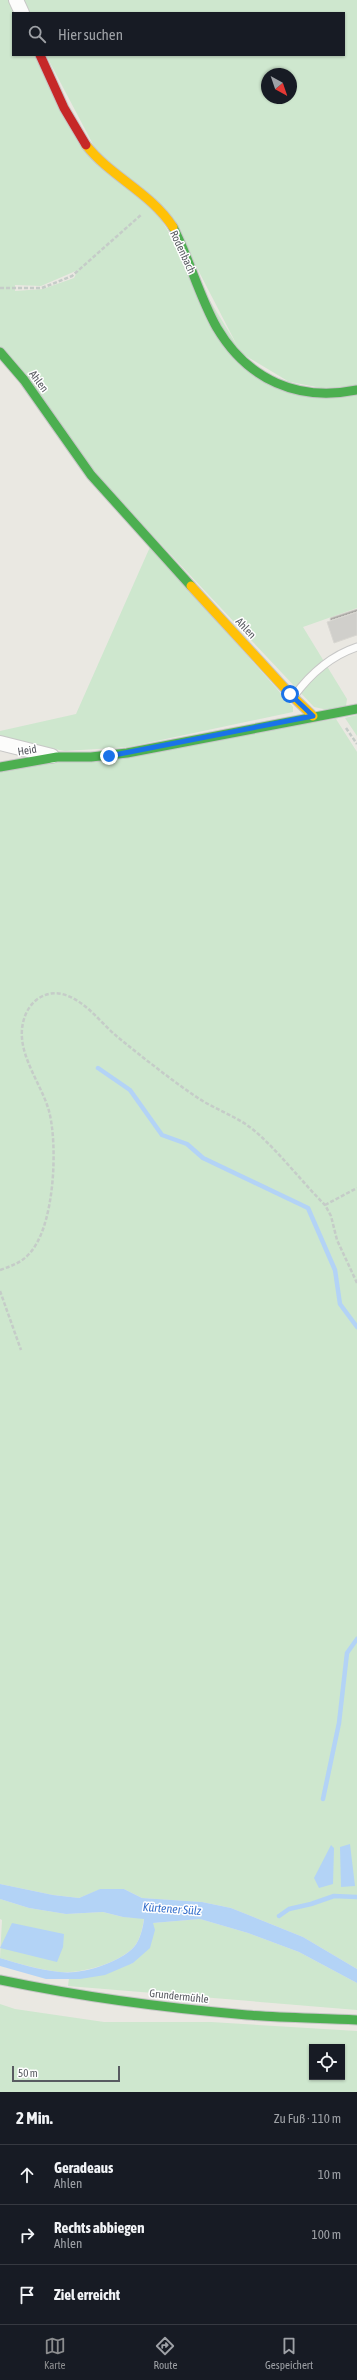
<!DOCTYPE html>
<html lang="de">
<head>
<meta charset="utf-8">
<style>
  body { margin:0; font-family:"Asap Condensed",sans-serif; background:#242831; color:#f1f3f6 }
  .controls { position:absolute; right:12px; bottom:12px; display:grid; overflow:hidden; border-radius:0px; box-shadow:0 1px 3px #0004 }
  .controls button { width:36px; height:36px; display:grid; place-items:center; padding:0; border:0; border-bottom:1px solid #363941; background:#171b24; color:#f1f3f6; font:20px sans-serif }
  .compass { position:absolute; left:261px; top:68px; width:36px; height:36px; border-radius:50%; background:#171b24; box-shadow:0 1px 3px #0004; rotate:140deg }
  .scale { position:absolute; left:12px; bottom:10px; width:108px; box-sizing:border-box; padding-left:4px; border:2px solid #585b61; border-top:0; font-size:11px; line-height:14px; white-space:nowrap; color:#585b61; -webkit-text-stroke:3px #fff; paint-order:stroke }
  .stop { position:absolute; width:12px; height:12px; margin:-9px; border:3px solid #1a73e8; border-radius:50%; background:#fff }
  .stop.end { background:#1a73e8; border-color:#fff; box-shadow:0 1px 4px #0008 }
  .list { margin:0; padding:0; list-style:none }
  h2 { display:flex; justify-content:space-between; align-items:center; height:52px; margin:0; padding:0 16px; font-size:17px }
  h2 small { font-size:13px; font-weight:400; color:#9ea1a6 }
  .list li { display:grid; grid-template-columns:26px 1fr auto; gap:12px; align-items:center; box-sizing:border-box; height:60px; padding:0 16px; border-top:1px solid #363941 }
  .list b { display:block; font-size:15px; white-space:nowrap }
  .list p { margin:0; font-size:13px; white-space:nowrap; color:#9ea1a6 }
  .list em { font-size:13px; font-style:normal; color:#9ea1a6 }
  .icon { flex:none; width:22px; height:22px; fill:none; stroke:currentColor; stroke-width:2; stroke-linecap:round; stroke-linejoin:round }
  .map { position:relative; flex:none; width:357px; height:2092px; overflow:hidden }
  .search { position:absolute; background:#171b24; box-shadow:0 1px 3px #0004; left:12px; right:12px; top:12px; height:44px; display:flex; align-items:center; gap:10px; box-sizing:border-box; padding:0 14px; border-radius:0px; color:#9ea1a6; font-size:15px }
  .sheet { height:232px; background:#171b24 }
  nav { display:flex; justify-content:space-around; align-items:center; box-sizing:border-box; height:56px; border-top:1px solid #363941; background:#171b24; font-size:11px; color:#9ea1a6 }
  nav a { display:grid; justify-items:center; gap:2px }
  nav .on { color:#8b8c8e }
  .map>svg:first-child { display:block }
  .green { fill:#cee7ce; fill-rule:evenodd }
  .water { fill:#b3d3f6 }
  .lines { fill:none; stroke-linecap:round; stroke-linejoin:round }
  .stream { stroke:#b3d3f6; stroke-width:4.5 }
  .building { fill:#d0cfcb; stroke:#d9d7d2; filter:url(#shadow) }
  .lane-casing { stroke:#c7c7c6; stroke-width:9 }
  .street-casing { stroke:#c7c7c6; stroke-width:16 }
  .fast-casing { stroke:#c5c5c5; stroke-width:11 }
  .slow-casing { stroke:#c5c5c5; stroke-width:11 }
  .jam-casing { stroke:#c5c5c5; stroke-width:11 }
  .path { stroke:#c5ccc8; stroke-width:2.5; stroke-dasharray:4 2; stroke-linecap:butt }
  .lane { stroke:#fcfcfb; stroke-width:7 }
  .street { stroke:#fcfcfb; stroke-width:14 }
  .fast { stroke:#4caf50; stroke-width:9 }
  .slow { stroke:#ffc107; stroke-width:9 }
  .jam { stroke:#c62828; stroke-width:9 }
  .route { stroke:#1a73e8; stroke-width:5 }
  .labels { text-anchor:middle; stroke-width:3; stroke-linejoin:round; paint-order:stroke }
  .street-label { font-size:11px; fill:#585b61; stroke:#fff }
  .water-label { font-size:12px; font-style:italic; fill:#3670cc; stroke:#fff }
</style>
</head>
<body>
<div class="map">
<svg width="357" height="2092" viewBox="0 0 357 2092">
  <defs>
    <filter id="shadow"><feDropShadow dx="3.5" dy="-3.5" stdDeviation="0" flood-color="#0004"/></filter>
  </defs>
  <rect width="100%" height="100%" fill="#eae8e2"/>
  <path class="green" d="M0 0H11L17 13H13V55H36L73 132 160 218 255 375 357 395V608L303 627 347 699 346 706 328 710 314 707 95 474 0 346ZM78 270 74 278 43 289 15 291V285L41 286Z
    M22 0H357V386L301 389 241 353 181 237 97 152 46 55H344V13H28ZM267 74H291V98H267Z
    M150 547 293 707V712L128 747 65 751 0 739V731L76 714Z
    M357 715V736L345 718Z
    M336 719 357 752V1969L303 1937 231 1908 202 1902 142 1898 124 1889H101L79 1898 53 1895 0 1884V770Z
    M0 1899 29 1908 66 1914 103 1912 123 1917 144 1918C143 1927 140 1940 134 1947 119 1963 81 1974 60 1972 40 1970 20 1964 0 1958L2 1920 0 1919Z
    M200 1919 248 1933 299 1952 357 1983V2010L68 1986 69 1978H80L133 1963 153 1923Z
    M0 2004 15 2009 104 2022H211L357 2031V2092H0ZM312 2047H342V2077H312Z"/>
  <path class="water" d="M350 1844 355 1886 341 1887 340 1847Z
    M331 1845 334 1848 333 1884 319 1888 314 1878Z
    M0 1884 53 1895 79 1898 100 1889H124L142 1898 202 1902 231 1908 303 1937 357 1969V1983L299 1952 248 1933 200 1919 153 1923 155 1930 150 1948 133 1963 105 1975 80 1979H46L0 1966V1958C20 1964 39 1970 60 1972 81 1975 119 1963 134 1947 140 1940 143 1928 144 1919L123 1917 103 1912 66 1914 29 1908 0 1899Z
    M12 1923 64 1934 63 1947 57 1962 0 1948Z"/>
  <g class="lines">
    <path class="stream" d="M98 1068 130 1090 162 1135 187 1144 203 1158 308 1208 335 1270 340 1304 357 1327
      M323 1799 339 1723 347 1653 357 1639
      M279 1916 289 1909 311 1904 334 1896 357 1897"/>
  </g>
  <path class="building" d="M357 612V635L334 643 327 622Z"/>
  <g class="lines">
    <defs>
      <path id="lane" d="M294 696C311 673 330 656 357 647"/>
      <path id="street" d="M16 0 22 13
        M0 743 52 756"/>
      <path id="fast" d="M173 227C190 260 199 296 217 328 248 380 298 402 357 390
        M0 352 24 380 91 475 191 586
        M0 767 57 757H91L127 753 357 709
        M0 1980C82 1997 164 2008 247 2015 284 2018 320 2018 357 2020"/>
      <path id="slow" d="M86 145C111 177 150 192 173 227
        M191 586 290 694 313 716"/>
      <path id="jam" d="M40 55 64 108 86 145"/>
    </defs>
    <use href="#lane" class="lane-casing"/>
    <use href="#street" class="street-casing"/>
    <use href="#fast" class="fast-casing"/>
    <use href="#slow" class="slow-casing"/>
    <use href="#jam" class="jam-casing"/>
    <path class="path" d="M0 288H42L72 276 142 214
      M346 728 357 744
      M325 1205 357 1188
      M0 1270C11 1266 21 1263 29 1254 55 1227 58 1145 49 1111 41 1082 14 1051 24 1019 29 1002 44 990 62 994 86 1000 101 1024 120 1039 145 1059 171 1080 198 1098 216 1110 239 1117 256 1132 281 1154 301 1181 325 1205L331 1216 337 1240 357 1283
      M0 1291 21 1350"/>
    <use href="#lane" class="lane"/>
    <use href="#street" class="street"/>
    <use href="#fast" class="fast"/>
    <use href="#slow" class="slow"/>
    <use href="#jam" class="jam"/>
  </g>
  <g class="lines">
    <path class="route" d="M109 756 313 716 290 694"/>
  </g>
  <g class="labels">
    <g class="street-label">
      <text transform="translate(183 252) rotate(65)" y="4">Rodenbach</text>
      <text transform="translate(39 381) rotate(53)" y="4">Ahlen</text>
      <text transform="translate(246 628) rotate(47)" y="4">Ahlen</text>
      <text transform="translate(27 750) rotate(-9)" y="4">Heid</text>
      <text transform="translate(179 1996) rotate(6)" y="4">Grundermühle</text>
    </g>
    <g class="water-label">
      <text transform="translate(172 1909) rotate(4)" y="4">Kürtener Sülz</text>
    </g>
  </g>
</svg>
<div class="controls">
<button><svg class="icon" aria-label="locate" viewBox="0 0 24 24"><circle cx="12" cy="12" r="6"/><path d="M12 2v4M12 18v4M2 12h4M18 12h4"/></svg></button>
</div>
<svg class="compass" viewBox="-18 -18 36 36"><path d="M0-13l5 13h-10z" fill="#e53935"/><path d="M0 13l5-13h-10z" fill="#9ea1a6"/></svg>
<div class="scale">50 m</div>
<div class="stop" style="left:290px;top:694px"></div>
<div class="stop end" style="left:109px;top:756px"></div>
<div class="search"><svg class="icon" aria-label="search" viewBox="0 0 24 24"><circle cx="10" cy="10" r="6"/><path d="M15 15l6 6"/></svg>Hier suchen</div>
</div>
<section class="sheet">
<h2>2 Min.<small>Zu Fuß · 110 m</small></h2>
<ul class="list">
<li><svg class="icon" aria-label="ahead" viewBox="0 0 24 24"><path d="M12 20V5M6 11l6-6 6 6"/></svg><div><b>Geradeaus</b><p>Ahlen</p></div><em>10 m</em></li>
<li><svg class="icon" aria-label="right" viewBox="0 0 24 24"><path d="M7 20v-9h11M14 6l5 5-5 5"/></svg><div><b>Rechts abbiegen</b><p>Ahlen</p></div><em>100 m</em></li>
<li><svg class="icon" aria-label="arrive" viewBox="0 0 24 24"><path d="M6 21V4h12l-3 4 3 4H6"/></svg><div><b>Ziel erreicht</b></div></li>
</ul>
</section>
<nav>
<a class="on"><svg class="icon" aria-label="map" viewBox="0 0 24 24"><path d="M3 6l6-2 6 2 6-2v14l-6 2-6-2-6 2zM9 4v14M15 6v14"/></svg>Karte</a>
<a><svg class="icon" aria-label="directions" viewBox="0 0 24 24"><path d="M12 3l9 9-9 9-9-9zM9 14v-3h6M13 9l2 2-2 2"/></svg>Route</a>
<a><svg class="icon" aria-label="saved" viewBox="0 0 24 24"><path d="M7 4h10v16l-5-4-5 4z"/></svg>Gespeichert</a>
</nav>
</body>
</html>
